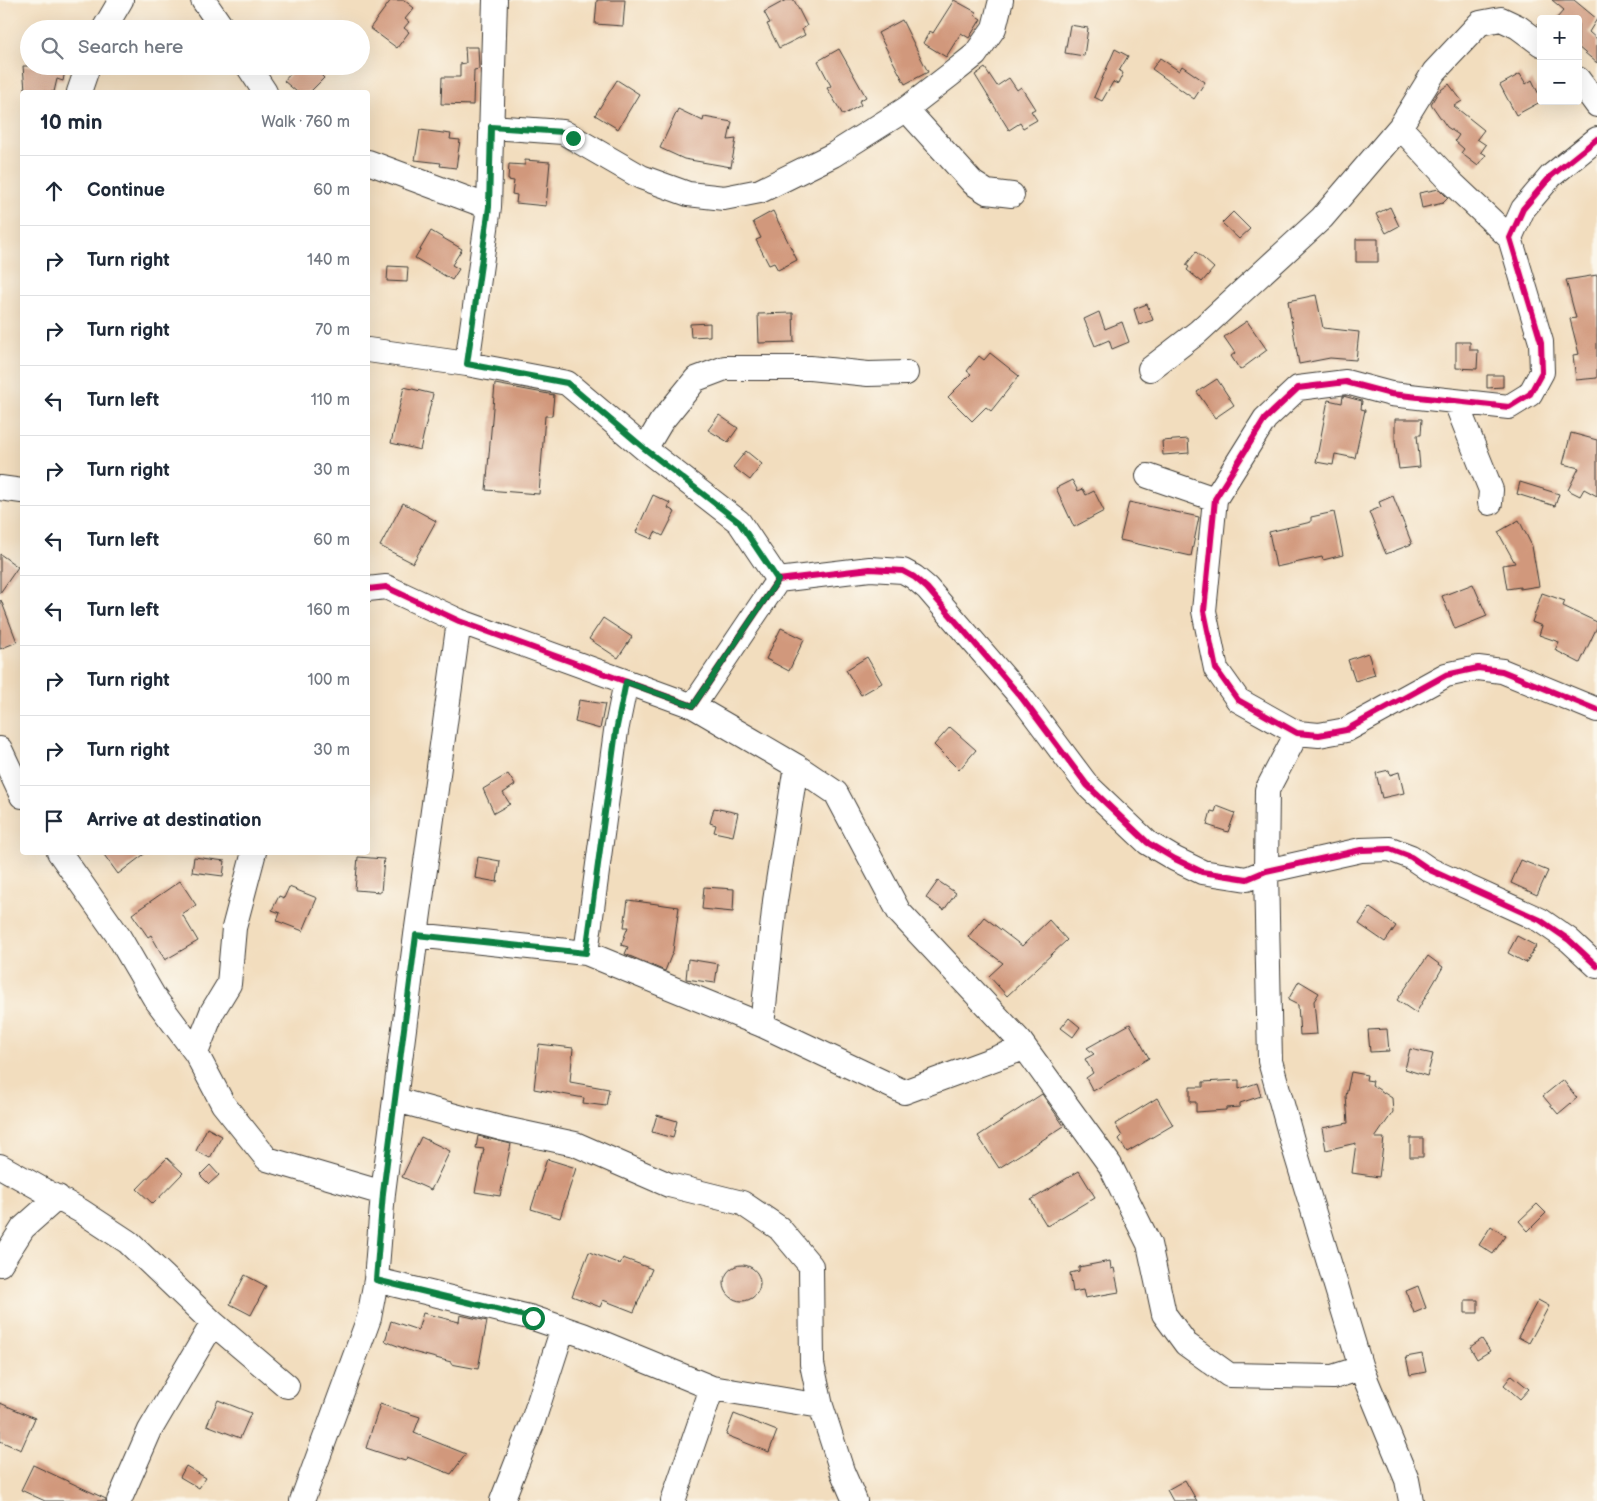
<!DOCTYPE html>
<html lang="en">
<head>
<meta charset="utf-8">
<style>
  body { margin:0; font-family:"Balsamiq Sans",sans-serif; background:#f6f6f7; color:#1f2937 }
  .controls { position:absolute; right:15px; top:15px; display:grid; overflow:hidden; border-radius:5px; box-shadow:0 5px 20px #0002 }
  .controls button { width:45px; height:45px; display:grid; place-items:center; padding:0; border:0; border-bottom:1px solid #e0e1e3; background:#fff; color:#1f2937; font:25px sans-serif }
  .stop { position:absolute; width:15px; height:15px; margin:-11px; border:4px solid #0b8043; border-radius:50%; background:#fff }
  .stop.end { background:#0b8043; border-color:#fff; box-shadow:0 1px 5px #0008 }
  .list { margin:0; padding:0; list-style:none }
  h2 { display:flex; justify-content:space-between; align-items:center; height:65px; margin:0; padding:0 20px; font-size:21px }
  h2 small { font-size:16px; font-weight:400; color:#747a83 }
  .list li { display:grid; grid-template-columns:32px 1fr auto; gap:15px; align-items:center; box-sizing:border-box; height:70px; padding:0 20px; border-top:1px solid #e0e1e3 }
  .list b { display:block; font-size:19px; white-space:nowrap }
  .list em { font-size:16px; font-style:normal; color:#747a83 }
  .icon { flex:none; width:28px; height:28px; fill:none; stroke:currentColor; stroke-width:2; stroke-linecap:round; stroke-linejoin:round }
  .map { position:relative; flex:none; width:1597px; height:1501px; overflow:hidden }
  .search { position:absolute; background:#fff; box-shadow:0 5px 20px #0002; left:20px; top:20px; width:350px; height:55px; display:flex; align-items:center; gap:12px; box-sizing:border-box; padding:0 18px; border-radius:28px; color:#747a83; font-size:19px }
  .panel { position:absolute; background:#fff; box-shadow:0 5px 20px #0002; left:20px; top:90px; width:350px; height:765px; border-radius:5px }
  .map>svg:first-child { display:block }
  .building { fill:#d1987c }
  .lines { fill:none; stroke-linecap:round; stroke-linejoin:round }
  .minor-casing { stroke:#3c3934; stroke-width:26 }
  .minor { stroke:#fff; stroke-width:24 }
  .cycleway-casing { stroke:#fbf7ec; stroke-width:9 }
  .cycleway { stroke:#d6006c; stroke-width:6 }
  .route { stroke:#0b8043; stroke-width:6 }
</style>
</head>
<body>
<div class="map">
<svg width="1597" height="1501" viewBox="0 0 1597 1501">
  <rect width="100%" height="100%" fill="#fbf7ec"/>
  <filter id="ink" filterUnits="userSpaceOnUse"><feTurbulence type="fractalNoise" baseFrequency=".02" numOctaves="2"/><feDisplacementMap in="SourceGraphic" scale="10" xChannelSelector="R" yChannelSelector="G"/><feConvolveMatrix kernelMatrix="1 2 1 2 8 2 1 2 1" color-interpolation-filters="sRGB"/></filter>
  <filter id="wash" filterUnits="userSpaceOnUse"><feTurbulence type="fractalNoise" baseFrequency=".0096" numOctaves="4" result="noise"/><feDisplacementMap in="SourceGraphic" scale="20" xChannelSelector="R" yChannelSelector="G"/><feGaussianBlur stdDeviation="1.12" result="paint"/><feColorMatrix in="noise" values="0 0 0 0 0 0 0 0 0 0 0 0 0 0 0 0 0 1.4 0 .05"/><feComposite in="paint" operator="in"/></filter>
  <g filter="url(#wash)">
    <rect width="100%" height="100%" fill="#f2ddbe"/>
    <g id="blocks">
      <path class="building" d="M391 0H404L414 8 405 19 409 22 404 28 409 32 397 48 370 28Z
        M597 0H625L623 26 595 24Z
        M786 0H794L807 26 802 29 805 35 779 48 767 24 770 23 764 12Z
        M954 0 976 12 975 15 981 19 969 38 961 33 946 57 923 43 930 31 933 33Z
        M1552 0H1574L1597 19 1589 32 1597 39V63L1578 47V19H1556L1564 10Z
        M902 20 928 72 905 84 878 33Z
        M1070 25 1088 28 1084 56 1065 53Z
        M465 47H478L479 69 474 70 473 105 441 104 442 77H460V64L466 63Z
        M839 49 866 97 859 101 861 105 843 115 827 88 831 86 818 61Z
        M1115 49 1128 56 1119 71 1123 73 1118 84 1113 82 1102 101 1094 97Z
        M1160 58 1179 71 1182 66 1205 82 1194 99 1152 69Z
        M23 66H66L63 81 57 79 54 92 25 90Z
        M297 66H312L324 78 310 92H297L284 81Z
        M985 68 997 86 1009 78 1017 90 1021 87 1035 109 1031 111 1037 120 1023 128 1020 123 1009 130 975 75Z
        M1520 74 1526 84 1532 80 1542 101 1516 115 1500 85Z
        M617 80 639 94 618 129 595 115Z
        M1449 84 1462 101 1454 106 1484 130 1477 139 1486 145 1481 152 1486 155 1478 166 1461 153 1464 149 1455 141 1459 135 1447 127 1431 104 1438 92Z
        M678 109 703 121 704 117 732 122 728 140 736 139 731 167 684 159 660 148Z
        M420 130 451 134 450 139 460 140 456 168 440 166 441 163 415 160Z
        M525 160 550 162 546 206 516 203 517 195 512 194 514 181 508 180 509 164 525 165Z
        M1439 189 1448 198 1443 203 1422 208 1419 193Z
        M1390 207 1399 226 1386 233 1376 214Z
        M773 211 797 260 778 270 774 263 769 265 756 240 761 238 753 222Z
        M1233 212 1250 229 1239 239 1222 223Z
        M431 231 462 249 452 265 459 269 452 280 415 258Z
        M1356 239H1378V262H1356Z
        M1196 252 1214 268 1202 282 1187 270 1189 267 1186 265Z
        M388 266 408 267 407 282 387 281Z
        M1597 275V378L1576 380 1573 355 1579 354 1570 319 1576 318 1566 280Z
        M1316 295 1323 328 1359 332 1356 360 1330 358 1299 364 1288 301Z
        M1147 304 1153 320 1139 325 1134 309Z
        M1099 312 1105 329 1122 322 1129 342 1112 349 1109 340 1095 346 1084 319Z
        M793 313 794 342 759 343 758 314Z
        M1247 321 1267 350 1240 370 1231 356 1235 353 1224 337Z
        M710 323V336L691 337 690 324Z
        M1456 342H1470V350H1478L1477 369 1456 368Z
        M990 353 1019 376 991 411 986 407 972 421 948 397 971 374 967 371 979 356 984 360Z
        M1487 375H1503V387L1487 388Z
        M1217 379 1234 405 1215 418 1197 392Z
        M495 384 554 395 552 416H545L539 494 486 490Z
        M404 387 433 394 420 450 391 443Z
        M1343 396 1362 401 1361 409 1365 410 1355 458 1335 454 1333 465 1316 462 1328 400 1342 403Z
        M719 415 738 428 728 442 708 430Z
        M1395 419H1422L1421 435H1417L1420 467 1399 469 1395 441Z
        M1571 433 1597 440V496L1584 489 1580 496 1568 490 1579 468 1563 464Z
        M1188 439 1189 453 1163 455 1162 441Z
        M746 451 762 464 750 480 733 467Z
        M1072 480 1078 491 1083 489 1086 495 1094 491 1104 511 1074 527 1056 488Z
        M1520 482 1559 494 1555 506 1517 494Z
        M653 495 670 503 668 508 675 512 663 536 655 532 652 539 636 532Z
        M1393 496 1412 544 1386 554 1369 512 1381 507 1379 502Z
        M1129 502 1199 517 1191 556 1120 540Z
        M403 503 436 521 413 563 380 546Z
        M1334 512 1343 555 1323 560 1322 557 1276 567 1269 532 1311 522V517Z
        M1519 520 1532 546 1539 586 1520 589V587L1507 589 1503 565 1515 563 1498 532Z
        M0 554 18 567 0 593Z
        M1473 584 1487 616 1455 629 1442 596Z
        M1542 593 1565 601 1563 606 1597 622V627L1580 663 1555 650 1559 642 1539 635 1542 626 1532 622Z
        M1 600 17 642 0 649V601Z
        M603 618 632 637 618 658 589 639Z
        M781 628 804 639 789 671 766 659Z
        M1368 653 1375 675 1355 681 1348 660Z
        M867 657 882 683 861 695 846 670Z
        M579 700 605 704 600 729 575 722Z
        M950 727 976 750 959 770 934 745Z
        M1389 770 1390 775 1399 772 1404 793 1382 798 1376 773Z
        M508 774 515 785 503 793 510 804 494 813 483 789Z
        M1217 806 1235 813 1228 832 1207 825 1211 811 1215 812Z
        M714 808 738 813 733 836 714 832 716 825 710 823Z
        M102 852H147L118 874Z
        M194 857 225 861 223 876 192 872Z
        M358 857 384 859 381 892 355 890Z
        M478 857 500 861 497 882 475 878Z
        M1521 860 1548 871 1537 895 1511 883Z
        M180 881 196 905 182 914 198 941 165 960 151 935 148 937 132 914Z
        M938 881 956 893 944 910 926 898Z
        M289 887 317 898 303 931 277 921 280 913 272 910 279 896 284 898Z
        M704 887 734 889 733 912 702 909Z
        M628 900 679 907 673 951 665 971 625 954 628 947 621 945 628 927H624Z
        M1370 908 1396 926 1385 942 1359 924Z
        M984 917 1022 946 1049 920 1067 940 1007 996 989 976 1003 963 968 937Z
        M1517 936 1536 946 1526 963 1508 953Z
        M1428 956 1443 967 1416 1013 1397 1000Z
        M688 959 718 964 715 983 686 979Z
        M1299 981 1319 993 1314 1001 1317 1034 1300 1035 1298 1005 1288 1000Z
        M1069 1018 1080 1027 1073 1037 1061 1028Z
        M1130 1024 1149 1058 1093 1091 1086 1078 1093 1073 1085 1059 1094 1054 1087 1048Z
        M1387 1029 1389 1051 1370 1052 1368 1030Z
        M539 1044 573 1048 570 1082 609 1089 606 1106 583 1103 584 1098 534 1089Z
        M1410 1049 1433 1054 1427 1076 1405 1069Z
        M1351 1072 1367 1075 1366 1080 1373 1081 1372 1085 1392 1098 1393 1112 1375 1138H1384L1379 1177 1352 1173 1356 1143 1326 1150 1322 1128 1348 1123 1346 1096Z
        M1239 1080V1089L1257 1083 1261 1096 1240 1103V1107L1226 1108V1110L1196 1112V1102H1190V1087H1203V1082Z
        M1563 1080 1577 1098 1558 1114 1543 1096Z
        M1042 1094 1064 1126 999 1168 978 1136Z
        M1157 1098 1173 1125 1127 1152 1119 1139 1122 1136 1115 1124Z
        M657 1115 677 1121 673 1138 652 1132Z
        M207 1128 222 1136 210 1158 196 1151Z
        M478 1136 511 1144 500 1196 475 1192 484 1149 476 1148Z
        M421 1137 450 1151 431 1190 402 1177Z
        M1410 1138H1423V1157H1410Z
        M167 1158 183 1173 153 1204 137 1189Z
        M547 1159 576 1168 560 1218 531 1209Z
        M210 1165 219 1175 209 1184 200 1175Z
        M1079 1171 1095 1197 1047 1226 1031 1200Z
        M1537 1204 1546 1213 1528 1231 1519 1221Z
        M1491 1226 1505 1236 1493 1254 1479 1245Z
        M589 1252 620 1264 623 1258 652 1269 634 1312 603 1300 600 1307 572 1296Z
        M1110 1261 1111 1269 1114 1268 1119 1292 1085 1298 1083 1290 1073 1292 1070 1273 1079 1271V1267Z
        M724 1283a18 18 0 1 1 36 0a18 18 0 1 1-36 0Z
        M245 1275 266 1286 251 1315 230 1304Z
        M1418 1286 1426 1308 1414 1313 1406 1291Z
        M1465 1300H1478V1313H1465Z
        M1538 1300 1549 1306 1529 1343 1518 1337Z
        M423 1313 459 1322 460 1315 487 1321 478 1369 451 1364V1362L413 1352 385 1341 391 1321 418 1330Z
        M1482 1339 1490 1351 1477 1359 1470 1347Z
        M1422 1354 1426 1372 1410 1375 1406 1357Z
        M1512 1375 1529 1389 1520 1399 1504 1385Z
        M218 1400 251 1413 240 1438 207 1425Z
        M0 1403 35 1418 21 1450 0 1441Z
        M380 1404 420 1417 414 1433 466 1454 451 1474 407 1457 405 1461 366 1448Z
        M734 1414 777 1431 769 1452 726 1435Z
        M33 1465 106 1499V1501H45L21 1490Z
        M186 1466 206 1478 199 1488 180 1477Z
        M1185 1480 1197 1501H1173L1167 1490Z"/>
    </g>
  </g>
  <g filter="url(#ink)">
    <use href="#blocks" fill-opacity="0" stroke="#3c3934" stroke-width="1"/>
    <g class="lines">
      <defs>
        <path id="minor" d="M203 0 223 29
          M104 29 121 0
          M248 66 265 92
          M1578 79 1597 105
          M79 92 88 66
          M906 109 973 183 987 192 1012 195
          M491 127 563 132 641 177 688 194 724 198 760 191 833 155 906 109 950 75 975 55 994 28 1001 0
          M1400 127 1454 185 1510 238
          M1597 139 1551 176 1523 209 1510 238 1541 342 1542 372 1530 394 1509 407 1391 394 1346 382 1298 388 1265 419 1215 499 1204 611 1216 669 1238 700 1297 733 1319 735 1346 730 1446 675 1478 668 1502 671 1597 710
          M368 162 489 207 495 0
          M489 207 467 364 567 383 645 449 739 522 778 580
          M368 350 467 364
          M1150 369 1198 332 1322 218 1400 127 1434 72 1480 23 1501 19 1518 27 1541 44
          M1456 403 1491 490 1490 503
          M645 449 661 422 696 379 725 368H810L868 374 906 373
          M1148 476 1215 499
          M0 488 22 491
          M368 589 386 587 459 621 693 706 778 580 870 569 903 571 914 577 927 588 1021 697 1087 785 1148 843 1175 859 1202 872 1247 879 1266 871 1361 850 1390 849 1411 857 1430 870 1540 920 1569 940 1597 966
          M693 706 796 766 836 793 899 912 1020 1041 1110 1165 1149 1244 1164 1314 1186 1344 1229 1375 1333 1377 1361 1368
          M1297 733 1267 790 1266 871 1270 1061 1293 1144 1361 1368 1407 1480 1411 1501
          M0 749 22 796
          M59 852 119 937 154 997 196 1053 223 1104 267 1159 383 1193
          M416 935 586 953 762 1025 904 1092 1024 1048
          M586 953 616 731 626 682
          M762 1025 775 901 796 766
          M196 1053 212 1012 229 984 234 928 254 852
          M396 1100 500 1128 575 1144 669 1185 742 1203 779 1228 811 1266 812 1364 821 1406 842 1471 855 1501
          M0 1166 81 1211 128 1242 213 1323 287 1386
          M0 1264 23 1228 58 1197
          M376 1280 533 1318 583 1335 712 1388 821 1406
          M119 1501 150 1430 213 1323
          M302 1501 369 1318 376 1280 383 1193 416 935 459 621
          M502 1501 532 1424 563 1328
          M673 1501 712 1388"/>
      </defs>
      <use href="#minor" class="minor-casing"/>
      <use href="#minor" class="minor"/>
      <defs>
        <path id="cycleway" d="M1597 139 1551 176 1523 209 1510 238 1541 342 1542 372 1530 394 1509 407 1391 394 1346 382 1298 388 1265 419 1215 499 1204 611 1216 669 1238 700 1297 733 1319 735 1346 730 1446 675 1478 668 1502 671 1597 710
          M368 589 386 587 459 621 693 706 778 580 870 569 903 571 914 577 927 588 1021 697 1087 785 1148 843 1175 859 1202 872 1247 879 1266 871 1361 850 1390 849 1411 857 1430 870 1540 920 1569 940 1597 966"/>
      </defs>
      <use href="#cycleway" class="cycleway-casing"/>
      <use href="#cycleway" class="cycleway"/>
    </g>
  </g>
  <g class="lines" filter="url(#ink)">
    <path class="route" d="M533 1318 376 1280 383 1193 416 935 586 953 616 731 626 682 693 706 778 580 739 522 645 449 567 383 467 364 489 207 491 127 563 132 573 138"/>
  </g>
</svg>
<div class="controls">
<button>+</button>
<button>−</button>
</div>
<div class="stop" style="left:533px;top:1318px"></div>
<div class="stop end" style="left:573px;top:138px"></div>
<div class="search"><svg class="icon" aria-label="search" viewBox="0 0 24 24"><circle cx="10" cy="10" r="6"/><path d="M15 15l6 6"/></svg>Search here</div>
<section class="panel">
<h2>10 min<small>Walk · 760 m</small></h2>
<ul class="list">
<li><svg class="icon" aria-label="ahead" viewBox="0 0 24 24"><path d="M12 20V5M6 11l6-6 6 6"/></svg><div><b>Continue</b></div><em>60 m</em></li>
<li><svg class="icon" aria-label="right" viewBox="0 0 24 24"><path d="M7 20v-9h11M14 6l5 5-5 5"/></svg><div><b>Turn right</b></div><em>140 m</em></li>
<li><svg class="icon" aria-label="right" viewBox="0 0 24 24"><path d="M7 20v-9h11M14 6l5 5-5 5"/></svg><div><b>Turn right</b></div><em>70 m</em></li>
<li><svg class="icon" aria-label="left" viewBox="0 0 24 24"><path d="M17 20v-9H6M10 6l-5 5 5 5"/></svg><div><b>Turn left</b></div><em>110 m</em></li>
<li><svg class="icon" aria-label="right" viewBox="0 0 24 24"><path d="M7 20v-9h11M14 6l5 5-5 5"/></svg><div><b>Turn right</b></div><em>30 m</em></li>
<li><svg class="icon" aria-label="left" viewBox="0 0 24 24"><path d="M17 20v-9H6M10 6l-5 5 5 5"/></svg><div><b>Turn left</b></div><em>60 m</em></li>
<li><svg class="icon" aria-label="left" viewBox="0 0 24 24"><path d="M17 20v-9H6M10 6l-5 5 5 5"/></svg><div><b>Turn left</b></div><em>160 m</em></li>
<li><svg class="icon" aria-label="right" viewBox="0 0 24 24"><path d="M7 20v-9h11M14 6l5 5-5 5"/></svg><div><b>Turn right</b></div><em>100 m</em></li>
<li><svg class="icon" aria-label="right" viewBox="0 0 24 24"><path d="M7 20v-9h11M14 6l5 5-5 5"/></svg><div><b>Turn right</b></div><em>30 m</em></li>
<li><svg class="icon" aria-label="arrive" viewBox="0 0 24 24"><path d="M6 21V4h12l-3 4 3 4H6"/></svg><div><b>Arrive at destination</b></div></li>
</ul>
</section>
</div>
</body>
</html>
